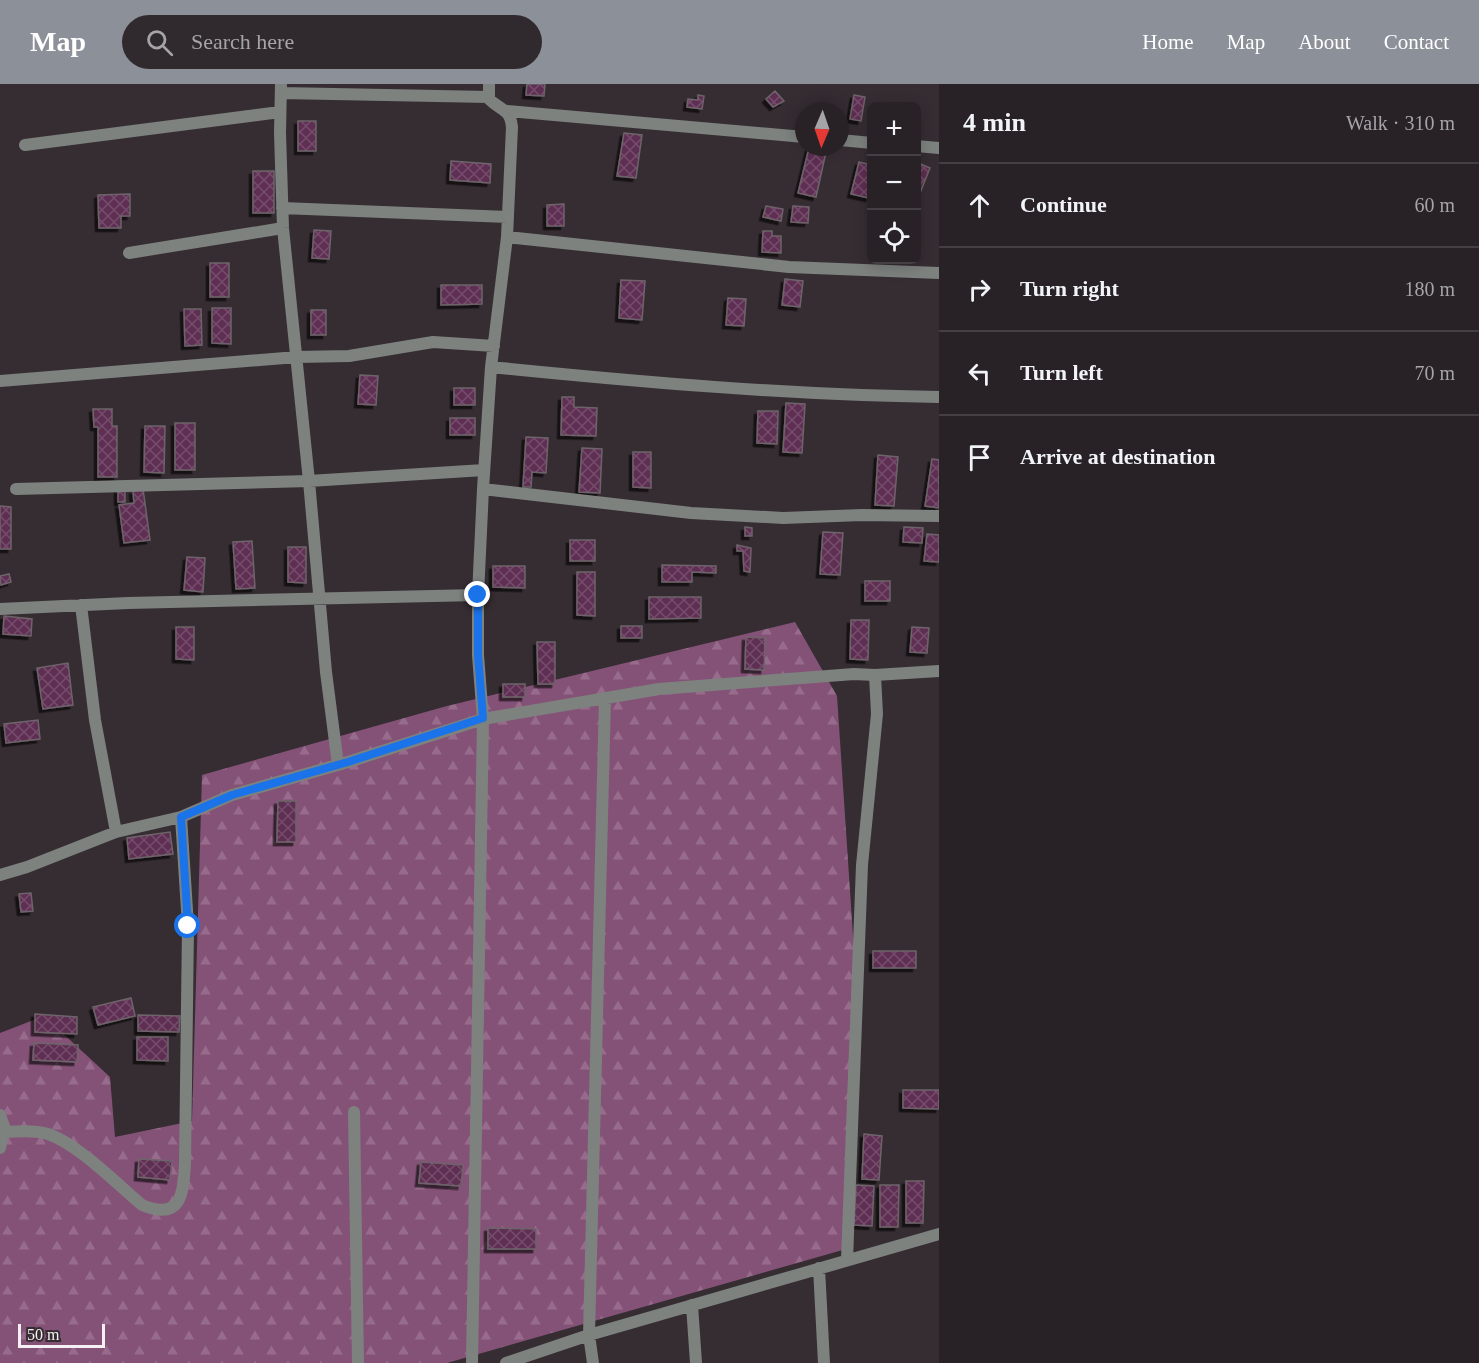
<!DOCTYPE html>
<html lang="en">
<head>
<meta charset="utf-8">
<style>
  body { margin:0; font-family:"Times New Roman",serif; background:#302a2e; color:#f1f3f6 }
  .controls { position:absolute; right:18px; top:18px; display:grid; overflow:hidden; border-radius:9px; box-shadow:0 3px 15px #0003 }
  .controls button { width:54px; height:54px; display:grid; place-items:center; padding:0; border:0; border-bottom:2px solid #443f43; background:#282226; color:#f1f3f6; font:30px sans-serif }
  .compass { position:absolute; left:795px; top:18px; width:54px; height:54px; border-radius:50%; background:#282226; box-shadow:0 3px 15px #0003; rotate:182deg }
  .scale { position:absolute; left:18px; bottom:15px; width:87px; box-sizing:border-box; padding-left:6px; border:3px solid #f6f0f4; border-top:0; font-size:16px; line-height:21px; white-space:nowrap; color:#f6f0f4; -webkit-text-stroke:4px #362d33; paint-order:stroke }
  .stop { position:absolute; width:18px; height:18px; margin:-14px; border:4px solid #1a73e8; border-radius:50%; background:#fff }
  .stop.end { background:#1a73e8; border-color:#fff; box-shadow:0 2px 6px #0008 }
  .list { margin:0; padding:0; list-style:none }
  h2 { display:flex; justify-content:space-between; align-items:center; height:78px; margin:0; padding:0 24px; font-size:26px }
  h2 small { font-size:20px; font-weight:400; color:#a5a4a7 }
  .list li { display:grid; grid-template-columns:39px 1fr auto; gap:18px; align-items:center; box-sizing:border-box; height:84px; padding:0 24px; border-top:2px solid #443f43 }
  .list b { display:block; font-size:22px; white-space:nowrap }
  .list em { font-size:20px; font-style:normal; color:#a5a4a7 }
  .icon { flex:none; width:33px; height:33px; fill:none; stroke:currentColor; stroke-width:2; stroke-linecap:round; stroke-linejoin:round }
  .map { position:relative; flex:none; width:939px; height:1279px; overflow:hidden }
  header { display:flex; align-items:center; gap:36px; box-sizing:border-box; height:84px; padding:0 30px; background:#8c9099; color:#fff }
  header strong { font-size:28px }
  nav { display:flex; gap:33px; margin-inline-start:auto; font-size:21px }
  .search { width:420px; height:54px; background:#302a2e; display:flex; align-items:center; gap:15px; box-sizing:border-box; padding:0 21px; border-radius:33px; color:#a5a4a7; font-size:22px }
  main { display:flex }
  aside { flex:1; background:#282226 }
  .map>svg:first-child { display:block }
  .forest { fill:url(#forest-firs) }
  .building { fill:url(#building-cross-hatch); stroke:#6e646a; stroke-width:1.5; filter:url(#shadow) }
  .lines { fill:none; stroke-linecap:round; stroke-linejoin:round }
  .street { stroke:#7d827f; stroke-width:12 }
  .route { stroke:#1a73e8; stroke-width:8 }
</style>
</head>
<body>
<header>
<strong>Map</strong>
<div class="search"><svg class="icon" aria-label="search" viewBox="0 0 24 24"><circle cx="10" cy="10" r="6"/><path d="M15 15l6 6"/></svg>Search here</div>
<nav><a>Home</a><a>Map</a><a>About</a><a>Contact</a></nav>
</header>
<main>
<div class="map">
<svg width="939" height="1279" viewBox="0 0 939 1279">
  <defs>
    <pattern id="forest-firs" width="22" height="20" patternUnits="userSpaceOnUse" patternTransform="scale(1.5)"><rect width="22" height="20" fill="#855277"/><path d="M5 1l3.5 6h-7zM16 11l3.5 6h-7z" fill="#976b8b"/></pattern>
    <pattern id="building-cross-hatch" width="8" height="8" patternUnits="userSpaceOnUse" patternTransform="scale(1.5)"><rect width="8" height="8" fill="#5e2e52"/><path d="M0 0l8 8M0 8l8-8" fill="none" stroke="#764d6c"/></pattern>
    <filter id="shadow"><feDropShadow dx="-3.5" dy="3.5" stdDeviation="0" flood-color="#0009"/></filter>
  </defs>
  <rect width="100%" height="100%" fill="#362d33"/>
  <path class="forest" d="M795 538 837 612 858 927 853 1163 447 1279H0V949L44 932 110 993 115 1053 192 1037 202 691 447 622Z"/>
  <path class="building" d="M527 0H545L544 12 526 11Z
    M775 7 784 17 773 23 766 15Z
    M698 11 704 12 702 25 687 23 688 15 698 16Z
    M854 11 865 13 861 37 850 35Z
    M298 37H316V67H298Z
    M624 49 642 51 636 94 617 92Z
    M809 64 826 68 816 113 798 109Z
    M451 77 491 80 490 99 450 96Z
    M859 78 872 81V103L869 114 851 110Z
    M916 78 930 84 920 109 916 108Z
    M253 87H274V129H253Z
    M130 110V132H121V144H99L98 111Z
    M564 120V142H547V121Z
    M766 122 783 125 781 137 763 133Z
    M793 122 809 123 808 139 791 138Z
    M314 146 331 147 329 175 312 174Z
    M763 147H772V152H781V169L762 168Z
    M210 179H229V213H210Z
    M785 195 803 197 800 223 782 221Z
    M621 196 645 197 642 236 619 234Z
    M441 201H482V220L441 221Z
    M728 214 746 215 744 242 726 241Z
    M212 224H231V260L212 259Z
    M184 225H201L202 261 185 262Z
    M311 226H326V251H311Z
    M360 291 378 292 376 321 358 320Z
    M454 304H475V321H454Z
    M562 313H574V323L597 324 596 352 561 351Z
    M786 319 805 320 802 369 783 368Z
    M93 325H112V342H117V393H98V343H94Z
    M758 327H778L777 360 757 359Z
    M450 334H475V351H450Z
    M175 339H195V386H175Z
    M145 342H165L164 389 144 388Z
    M526 353 548 354 546 389 532 388 531 403H523Z
    M582 364 602 365 600 409 579 408Z
    M633 368H651V404L633 403Z
    M878 371 898 373 894 422 875 421Z
    M932 375 939 376V424L925 422Z
    M143 405 150 456 124 459 119 421 134 419 133 407Z
    M118 406H125V418H118Z
    M0 422 11 423V465H0Z
    M745 443 752 444V452H745Z
    M904 443 923 444 922 459 903 458Z
    M823 448 843 449 840 491 820 490Z
    M927 450 939 451V478L924 477Z
    M570 456H595V477H570Z
    M252 457 255 504 236 505 233 458Z
    M737 461 751 464 750 488 744 487 743 467H737Z
    M288 463H306V499L288 498Z
    M187 473 205 474 203 508 184 506Z
    M662 481 716 482V489L692 488V498H662Z
    M493 482H525V504L493 503Z
    M577 488H595V532L577 531Z
    M9 490 11 498 1 501 0 492Z
    M865 497H890V517H865Z
    M649 513H701V534L649 535Z
    M4 532 32 535 31 552 3 550Z
    M851 536H869L868 576 850 575Z
    M621 542H642V554H621Z
    M176 543H194V576L176 575Z
    M912 543 929 544 927 569 910 568Z
    M746 553 765 554 764 586 745 585Z
    M537 558H555V600H538Z
    M68 579 73 621 43 625 37 584Z
    M503 600H525V613H503Z
    M38 636 40 655 6 659 4 640Z
    M278 717H296V758H277Z
    M170 748 173 770 129 775 127 754Z
    M31 809 33 827 21 828 19 810Z
    M873 867H916V884H873Z
    M131 914 135 932 98 941 93 923Z
    M35 930 77 933V950L35 948Z
    M138 931 180 932 179 948 138 947Z
    M137 953H168V977L137 976Z
    M34 959 78 961 77 978 33 976Z
    M903 1006H939V1025L903 1024Z
    M864 1050 882 1052 879 1096 862 1095Z
    M139 1075 172 1077 170 1096 138 1093Z
    M421 1078 463 1081 461 1102 419 1099Z
    M906 1097H924L923 1139H906Z
    M856 1101 874 1102 872 1142 854 1141Z
    M880 1101H899L898 1143H880Z
    M488 1144 536 1145V1165H488Z"/>
  <g class="lines">
    <path class="street" d="M281 0 280 49 283 144 309 397 326 588 338 681
      M281 9 489 13
      M507 27 804 53
      M840 56 872 59
      M25 61 280 28
      M916 62 939 64
      M282 124 508 133
      M507 153 789 183 939 189
      M129 169 283 144
      M491 283C640 298 789 311 939 313
      M0 297 297 273 349 272 433 258 494 262
      M16 405 309 397 484 386
      M483 405 691 429 783 434 862 431 939 432
      M81 521 95 636 116 748
      M0 525 128 519 478 511
      M875 591 939 587
      M0 791 27 783 116 748 181 733
      M354 1028 358 1279
      M0 1031 6 1048
      M0 1064 2 1054 6 1048C19 1047 35 1046 48 1050 78 1060 117 1100 142 1121 181 1137 183 1111 185 1080L188 842 181 733 232 711 348 678 483 635 659 605 854 590 875 591 877 630 862 781 847 1176
      M819 1184 824 1279
      M692 1221 696 1279
      M472 1279 483 635 478 571V511L483 405 491 283 507 153 512 43C510 24 501 27 489 15V0
      M506 1279 589 1251 939 1150
      M593 1279 589 1251 605 614"/>
  </g>
  <g class="lines">
    <path class="route" d="M188 842 181 733 232 711 348 678 483 634 478 571V511"/>
  </g>
</svg>
<div class="controls">
<button>+</button>
<button>−</button>
<button><svg class="icon" aria-label="locate" viewBox="0 0 24 24"><circle cx="12" cy="12" r="6"/><path d="M12 2v4M12 18v4M2 12h4M18 12h4"/></svg></button>
</div>
<svg class="compass" viewBox="-18 -18 36 36"><path d="M0-13l5 13h-10z" fill="#e53935"/><path d="M0 13l5-13h-10z" fill="#a5a4a7"/></svg>
<div class="scale">50 m</div>
<div class="stop" style="left:188px;top:842px"></div>
<div class="stop end" style="left:478px;top:511px"></div>
</div>
<aside>
<h2>4 min<small>Walk · 310 m</small></h2>
<ul class="list">
<li><svg class="icon" aria-label="ahead" viewBox="0 0 24 24"><path d="M12 20V5M6 11l6-6 6 6"/></svg><div><b>Continue</b></div><em>60 m</em></li>
<li><svg class="icon" aria-label="right" viewBox="0 0 24 24"><path d="M7 20v-9h11M14 6l5 5-5 5"/></svg><div><b>Turn right</b></div><em>180 m</em></li>
<li><svg class="icon" aria-label="left" viewBox="0 0 24 24"><path d="M17 20v-9H6M10 6l-5 5 5 5"/></svg><div><b>Turn left</b></div><em>70 m</em></li>
<li><svg class="icon" aria-label="arrive" viewBox="0 0 24 24"><path d="M6 21V4h12l-3 4 3 4H6"/></svg><div><b>Arrive at destination</b></div></li>
</ul>
</aside>
</main>
</body>
</html>
